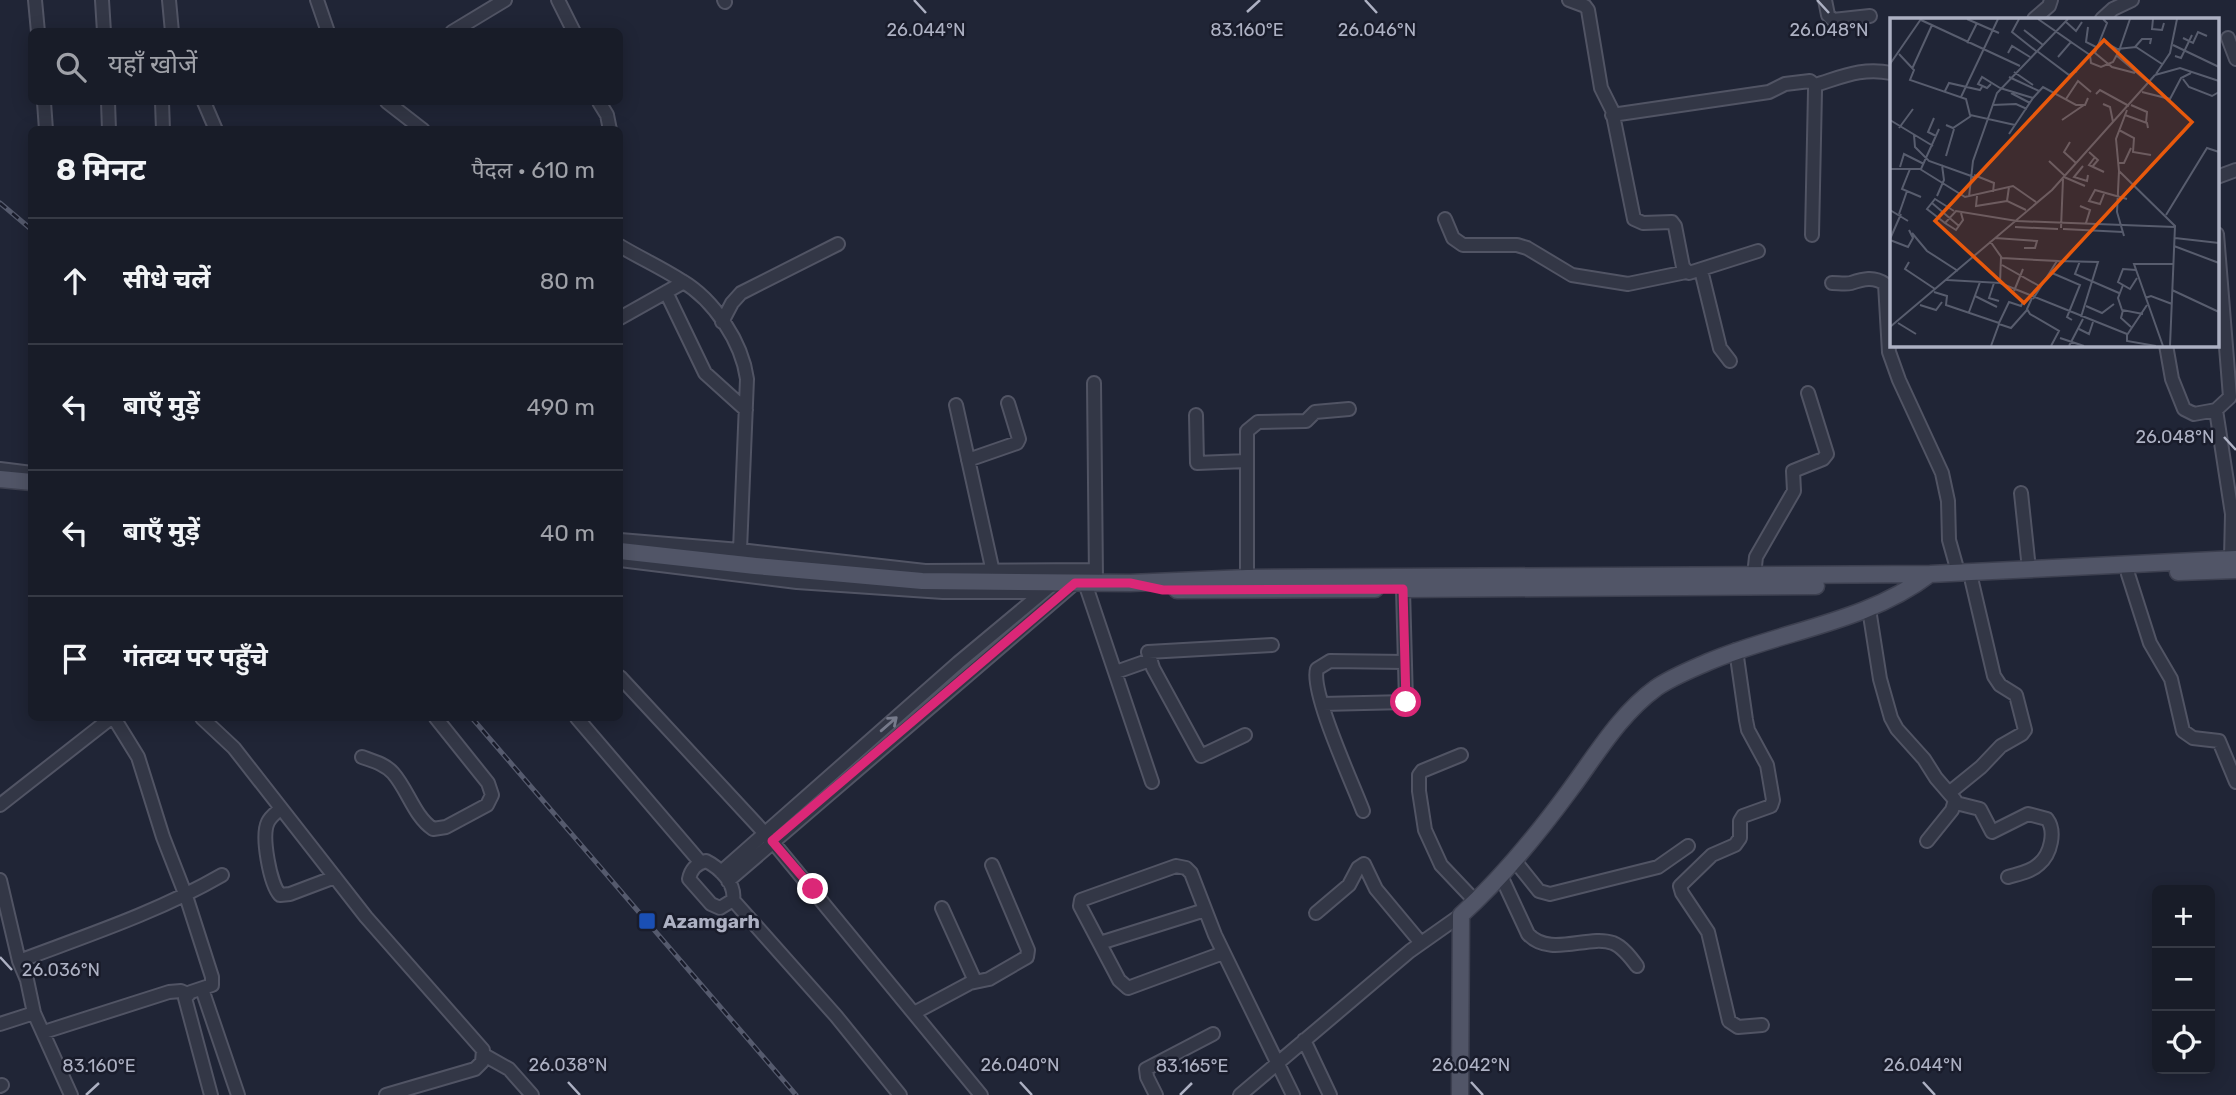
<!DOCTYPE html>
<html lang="hi">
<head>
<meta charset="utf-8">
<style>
  body { margin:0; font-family:Rubik,"Noto Sans Devanagari",sans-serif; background:#212530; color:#f1f3f6 }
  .controls { position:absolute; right:21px; bottom:21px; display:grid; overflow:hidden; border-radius:10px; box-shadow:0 4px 18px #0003 }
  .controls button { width:63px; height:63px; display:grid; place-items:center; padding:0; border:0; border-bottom:2px solid #363a45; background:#181c28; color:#f1f3f6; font:35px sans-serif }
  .stop { position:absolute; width:21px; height:21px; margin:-16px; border:5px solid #db2777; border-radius:50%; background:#fff }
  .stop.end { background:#db2777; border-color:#fff; box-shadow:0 2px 7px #0008 }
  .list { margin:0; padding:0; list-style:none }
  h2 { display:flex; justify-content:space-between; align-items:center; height:91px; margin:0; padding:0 28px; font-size:30px }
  h2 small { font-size:23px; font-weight:400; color:#9fa1a8 }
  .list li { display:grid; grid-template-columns:46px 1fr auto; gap:21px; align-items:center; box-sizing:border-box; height:126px; padding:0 28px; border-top:2px solid #363a45 }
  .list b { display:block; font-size:26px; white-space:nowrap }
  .list em { font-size:23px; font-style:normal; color:#9fa1a8 }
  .icon { flex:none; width:38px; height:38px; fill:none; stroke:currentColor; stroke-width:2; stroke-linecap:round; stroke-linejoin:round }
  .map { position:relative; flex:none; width:2236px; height:1095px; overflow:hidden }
  .search { position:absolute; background:#181c28; box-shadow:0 4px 18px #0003; left:28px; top:28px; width:595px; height:77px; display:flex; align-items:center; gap:18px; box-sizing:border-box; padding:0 24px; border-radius:10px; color:#9fa1a8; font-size:26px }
  .panel { position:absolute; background:#181c28; box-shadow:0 4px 18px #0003; left:28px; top:126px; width:595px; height:595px; border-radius:10px }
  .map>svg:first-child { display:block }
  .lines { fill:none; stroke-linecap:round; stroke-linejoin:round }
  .minor-casing { stroke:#515464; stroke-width:16 }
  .major-casing { stroke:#3d4050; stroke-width:19 }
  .minor { stroke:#333746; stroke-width:12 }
  .major { stroke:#515567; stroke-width:16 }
  .rail-casing { stroke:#555a6d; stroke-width:5 }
  .rail { stroke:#191c2b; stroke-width:2.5; stroke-dasharray:8; stroke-linecap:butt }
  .oneway { stroke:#767a8b }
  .route { stroke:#db2777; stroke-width:9 }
  .ticks { fill:none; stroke:#adb1c3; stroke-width:2.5 }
  .transit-dot { fill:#1a4fb4; stroke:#191c2b; stroke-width:2.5 }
  .labels { text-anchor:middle; stroke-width:5; stroke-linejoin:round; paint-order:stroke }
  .poi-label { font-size:19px; font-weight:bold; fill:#adb1c3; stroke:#191c2b; text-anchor:start }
  .inset-road { fill:none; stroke:#585d6e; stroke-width:2 }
  .view { fill:#e8590c; fill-opacity:0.15; stroke:#e8590c; stroke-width:3.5 }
  .inset-edge { fill:none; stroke:#adb1c3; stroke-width:3.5 }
  .ticks-label { font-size:18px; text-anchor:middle; fill:#adb1c3; stroke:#191c2b; stroke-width:5; stroke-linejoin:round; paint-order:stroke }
</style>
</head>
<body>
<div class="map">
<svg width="2236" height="1095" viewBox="0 0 2236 1095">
  <rect width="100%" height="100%" fill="#202536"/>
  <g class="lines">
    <defs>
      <path id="minor" d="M35 0 38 32
        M102 0 104 32
        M169 0 172 32
        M317 0 328 32
        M558 0 574 32
        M724 0 725 2
        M1569 0 1585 6 1588 10 1601 88 1612 110 1634 219 1643 223 1672 222 1675 226 1683 267 1689 273 1758 251
        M1825 0 1828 15 1833 20 1870 16
        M2034 19 2049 6 2051 0
        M2102 19 2113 9 2132 0
        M452 32 505 0
        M2228 38 2236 59
        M1815 85C1842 77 1862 67 1891 73
        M44 102 46 130
        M108 102 109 130
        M162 102 163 130
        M204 102 216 130
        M387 102 423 130
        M599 102 607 115 610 130
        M1612 115 1769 92 1785 84 1810 81 1815 85V91L1812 235
        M2217 177 2236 170
        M1445 219 1453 238 1463 245H1517L1527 248 1572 275 1628 284 1686 272
        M2217 234 2230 397 2216 410 2232 514 2231 559
        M620 246C640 258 662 268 682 281 714 300 742 342 747 379L740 550
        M1701 270 1720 348 1730 361
        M1832 283C1838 283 1846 284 1851 283 1863 279 1874 276 1885 284L1889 352 1899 380 1942 473 1948 501 1949 540 1958 572
        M666 292 705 373 746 410
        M620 318 684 282
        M722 322 732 303 741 293 838 244
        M2166 345 2172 379 2184 409 2194 414 2216 410
        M1094 383 1096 579
        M956 405 993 572
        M1196 415 1197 463 1246 461
        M968 460 1017 443 1019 439 1008 403
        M0 469 32 473
        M2021 493 2029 569
        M620 540 740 550 925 571 1096 570
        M620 560 797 582 943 592H1043
        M2128 574 2150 643 2171 679 2183 731 2193 738 2219 741 2236 782
        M1247 578V431L1258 422 1306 421 1315 412 1349 409
        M1085 583 1152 782
        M1753 584 1756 557 1794 491 1793 471 1823 459 1827 454 1808 393
        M1869 609 1880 679 1891 718 1897 729 1924 759 1936 778 1955 800 1952 810 1927 841
        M1736 650 1746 720 1748 730 1767 765 1773 800 1771 806 1743 816 1740 821V838L1735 845 1712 855 1680 886 1682 893 1708 932 1729 1021 1738 1027 1762 1025
        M1116 672 1150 660
        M620 677 772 841 981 1095
        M1322 704 1406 702 1403 589
        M114 718 138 757 163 837 186 896 212 977V985L191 992 185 998 211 1095
        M202 718 234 748 366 917 483 1050 482 1062 475 1069 386 1095
        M577 718 701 863
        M1245 735 1201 756 1153 668 1148 652 1272 645
        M1461 755 1422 771 1419 775V791L1425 830 1441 865 1476 902
        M362 757C373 761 385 764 393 773 408 790 414 816 433 829L446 827 487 805 492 795 488 783 436 718
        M1949 793 1981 767 2001 746 2022 734 2025 730 2016 695 2000 685 1994 676 1972 582
        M1956 803 1980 809 1992 832 2028 814 2047 819C2056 831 2051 854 2039 864 2031 872 2018 874 2008 877
        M0 805 111 718
        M280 809C276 813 271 816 268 822 261 836 270 884 280 895L290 894 335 877
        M1363 811C1353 784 1310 692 1317 669L1330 661 1405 662
        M706 861C720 868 736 884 733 900L720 908 711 904 689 879C691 869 696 864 706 861Z
        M1515 861 1539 891 1550 894 1658 867 1688 846
        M721 872 958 663 1054 583
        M1501 876 1528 934C1550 958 1588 934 1613 943 1623 947 1631 958 1637 966
        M0 880 19 961 27 980 34 1013 71 1095
        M728 881 1075 583
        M733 900 836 1016 900 1095
        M942 908 975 981
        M1316 913 1349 885 1358 868 1364 864 1376 889 1421 943
        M1100 943 1205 910
        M1223 953 1128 988 1119 980 1080 906 1081 900 1176 866 1186 868 1191 873 1215 935 1293 1095
        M19 961C88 935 158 912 222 875
        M202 989 238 1095
        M914 1013 970 983 989 979 1027 957 1028 950 992 865
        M0 1024 34 1013
        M44 1032 169 992 181 991 188 994
        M1304 1040 1330 1095
        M484 1055 509 1069 532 1095
        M0 1086 2 1085
        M1156 1095 1147 1077 1146 1069 1213 1034
        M1240 1095 1410 951 1461 915"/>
      <path id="major" d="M0 479 32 482
        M620 551 755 566 922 581 1130 583 1247 578 1930 574 2236 559
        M2178 572 2236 570
        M1405 589 1816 586
        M1177 590 1375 589
        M1460 1095 1461 915C1503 877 1537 835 1570 790 1596 755 1620 714 1656 688 1672 677 1690 670 1708 662 1780 631 1866 623 1930 574"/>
    </defs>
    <use href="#minor" class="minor-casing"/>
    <use href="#major" class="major-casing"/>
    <use href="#minor" class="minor"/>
    <use href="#major" class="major"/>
    <defs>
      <path id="rail" d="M0 203 32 230
        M472 718 796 1095"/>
    </defs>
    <use href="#rail" class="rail-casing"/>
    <use href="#rail" class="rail"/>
  </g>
  <defs><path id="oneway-shaft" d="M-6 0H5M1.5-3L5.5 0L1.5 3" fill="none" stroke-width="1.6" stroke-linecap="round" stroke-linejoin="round" transform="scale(1.75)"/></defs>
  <use class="oneway" href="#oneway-shaft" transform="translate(889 724) rotate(-41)"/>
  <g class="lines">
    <path class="route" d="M813 889 772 841 1075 583H1130L1163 590 1403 589 1406 702"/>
  </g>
  <path class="ticks" d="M914 0 926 13M1365 0 1377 13M1817 0 1829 13M1247 12 1260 0M2224 437 2236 450M0 957 12 970M568 1082 580 1095M1020 1082 1032 1095M1471 1082 1483 1095M1923 1082 1935 1095M86 1095 99 1083M1180 1095 1192 1083"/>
  <rect class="transit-dot" x="638" y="912" width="18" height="18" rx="3.5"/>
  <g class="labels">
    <g class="poi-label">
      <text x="663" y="928">Azamgarh</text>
    </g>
  </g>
  <g transform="translate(1890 18)">
    <rect width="329" height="329" fill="#202536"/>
    <path class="inset-road" d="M77 1 109 15M129 1 122 14 146 33M148 1 181 24 168 39M213 1 217 5 205 35 222 49 245 55M263 1 262 11 272 12 274 5M31 2 130 48M176 4 186 13 192 4M198 9 196 24 206 29M134 12 153 27M293 20 303 25 308 14 317 18M181 24 200 37 201 45 211 49 223 44 230 31M77 25 87 5M216 25 227 31 246 29 272 46M283 27 329 49M245 29 252 21H261L260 26M230 30 240 1M147 33 179 57 187 53M118 35 122 28 140 39M9 36 24 52 20 62 76 81 80 97 125 107M226 37 259 65M285 38 291 40 302 17M0 46 31 1M22 51 42 7M124 54 143 67M266 56 280 35 287 1M265 57 290 50 329 63M119 59 149 73M293 61 299 69 322 78 329 74M101 66 97 70 88 66 92 59 110 70M110 70 143 80 153 69 186 87H195L198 80M55 73 59 65 90 72 92 69M252 74 280 81 291 60 301 55M121 75 140 85M206 76 210 72 239 88M71 79 108 1M176 81 188 63 201 74M213 86 220 89 223 104M102 87 126 86 137 91M241 87 257 94 256 105M237 92 226 121 229 153 285 208 280 328M235 97 257 105 258 110M44 100 38 114 46 118M0 102 43 128M172 102 194 87M56 107 63 110 81 98M9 110 23 91M229 112 244 120 243 134 261 137M119 116 143 80M24 117 25 129 39 143 84 159M180 124 174 134 186 145M199 134 208 142 202 149M56 138 64 111M205 139 199 147 214 154M159 143 175 158M229 145H234L241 130M193 148 184 159 197 163 198 157M10 149 14 136 34 146M0 151H31L49 111M20 151 12 171 31 179M30 151 75 179 123 168 146 184M229 153 227 194 234 218M84 157 104 165 103 174M174 159 195 168M119 169 117 183 136 192M214 176 210 186 199 183 205 172 237 181M47 178 54 162 52 147M87 178 86 188 117 183M79 179 83 143 107 75 178 1M42 185 69 208M190 188 200 192 196 205M0 192 18 203M71 195 73 202 66 212 55 205 66 193 127 203 285 209M9 196 17 173M276 197 317 130 329 134M55 205 37 191 45 181 64 193M125 209 168 211M171 210 173 161M173 211 233 214M22 215 37 233 68 253M105 220 147 223 145 230H134M285 220 329 225M0 221 11 196M0 222 18 229 23 220 19 212M100 223 112 240 167 243 143 281M284 228 329 245M167 243 208 244 191 299M190 243 185 256 229 275M19 244 15 251 45 271M112 247 151 269M246 252 233 251 228 264 240 271 247 260M162 255 190 267 177 299 182 302M57 262 110 265 111 239M104 265 99 280 109 283M110 265 237 316V323L266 328M233 267 228 280 232 292 253 296M282 272 329 294M124 273 133 251M44 274 57 278 56 287 109 305 119 284 131 288 133 284M85 278 107 289M142 280 137 291 140 296 169 313 161 328M255 280 261 278 282 286M30 287 46 292 52 284M196 288 212 295 224 286M233 292 231 300 241 309M79 294 90 264M8 305 26 316M0 309 162 172 265 57M189 311 199 316 203 304M237 317 257 287M170 320 194 328M101 328 109 306 121 310 137 292M179 328 193 301M273 328 244 246H283"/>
    <path class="view" d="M214 22 302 104 134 285 45 203Z"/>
    <rect width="329" height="329" class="inset-edge"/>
  </g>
  <g class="ticks-label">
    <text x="1247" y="36">83.160°E</text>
    <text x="926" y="36">26.044°N</text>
    <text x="1377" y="36">26.046°N</text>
    <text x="1829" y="36">26.048°N</text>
    <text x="2175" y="443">26.048°N</text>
    <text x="61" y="976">26.036°N</text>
    <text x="568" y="1071">26.038°N</text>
    <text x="1020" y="1071">26.040°N</text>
    <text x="1471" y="1071">26.042°N</text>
    <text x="1923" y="1071">26.044°N</text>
    <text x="99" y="1072">83.160°E</text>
    <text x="1192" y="1072">83.165°E</text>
  </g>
</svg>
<div class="controls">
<button>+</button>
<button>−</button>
<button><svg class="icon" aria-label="locate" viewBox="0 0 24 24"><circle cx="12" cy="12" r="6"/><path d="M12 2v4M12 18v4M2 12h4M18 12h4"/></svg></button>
</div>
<div class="stop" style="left:1406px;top:702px"></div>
<div class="stop end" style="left:813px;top:889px"></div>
<div class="search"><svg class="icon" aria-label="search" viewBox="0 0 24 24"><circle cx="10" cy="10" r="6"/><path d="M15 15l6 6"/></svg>यहाँ खोजें</div>
<section class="panel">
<h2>8 मिनट<small>पैदल · 610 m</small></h2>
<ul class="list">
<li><svg class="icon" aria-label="ahead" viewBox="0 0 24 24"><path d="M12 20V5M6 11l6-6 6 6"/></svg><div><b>सीधे चलें</b></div><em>80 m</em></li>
<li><svg class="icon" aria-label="left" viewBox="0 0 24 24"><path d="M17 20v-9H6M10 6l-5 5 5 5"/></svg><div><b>बाएँ मुड़ें</b></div><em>490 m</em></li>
<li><svg class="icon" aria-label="left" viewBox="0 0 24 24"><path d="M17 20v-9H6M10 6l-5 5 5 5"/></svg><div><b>बाएँ मुड़ें</b></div><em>40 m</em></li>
<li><svg class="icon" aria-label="arrive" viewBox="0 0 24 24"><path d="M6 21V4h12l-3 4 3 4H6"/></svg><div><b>गंतव्य पर पहुँचे</b></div></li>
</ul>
</section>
</div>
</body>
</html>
